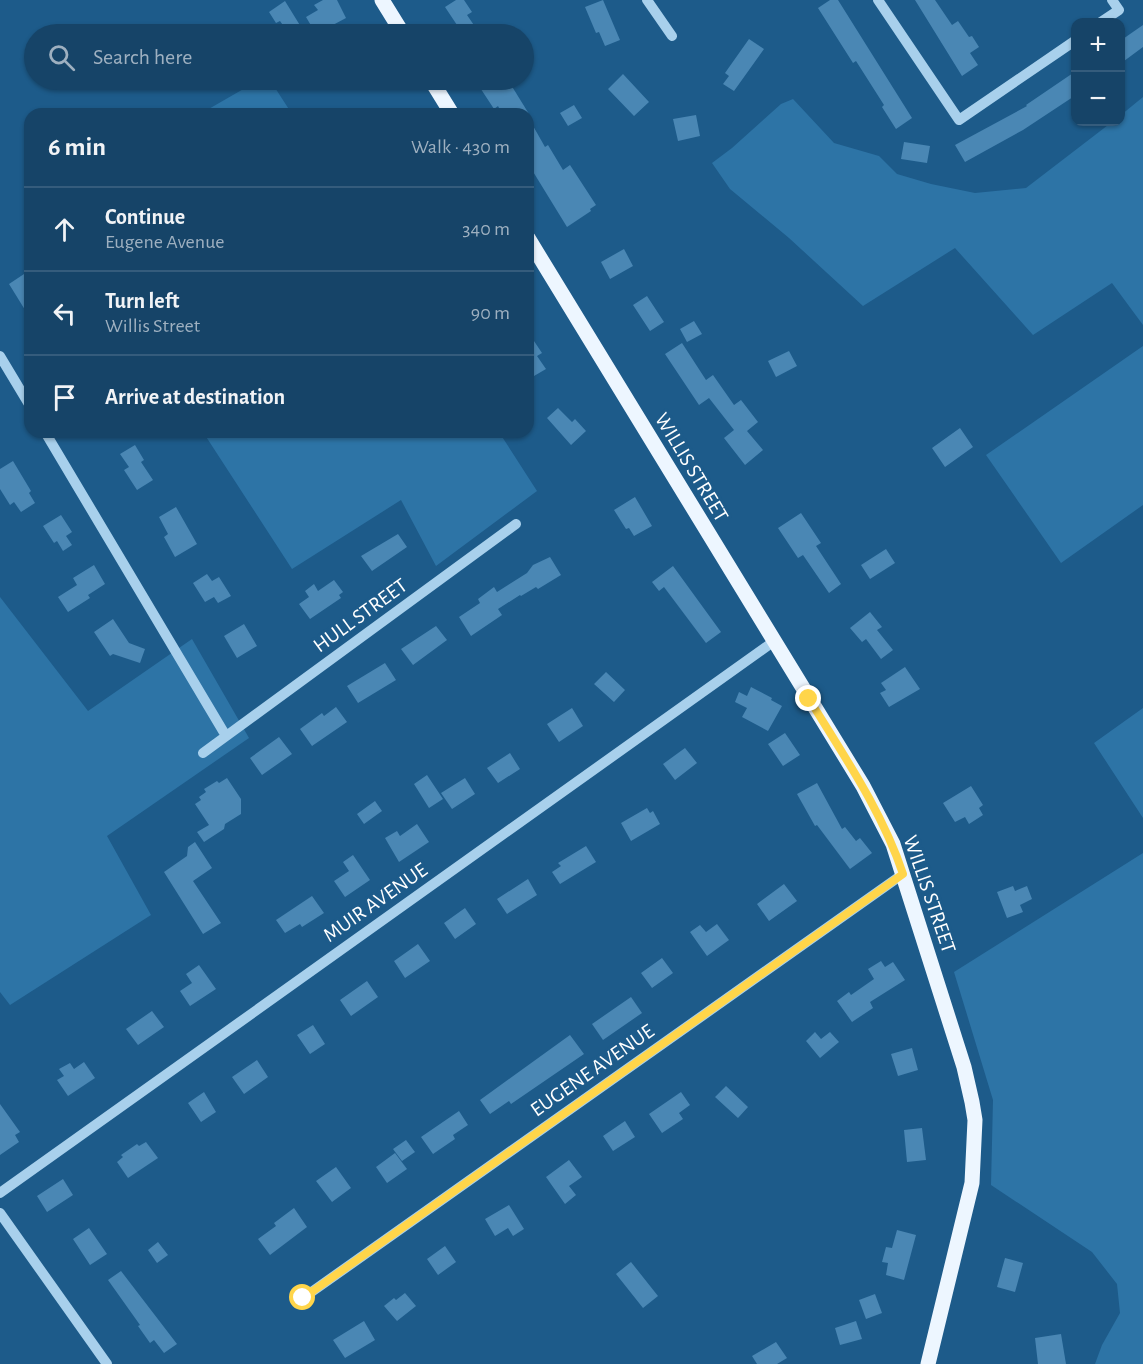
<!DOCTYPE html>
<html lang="en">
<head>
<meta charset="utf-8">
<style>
  body { margin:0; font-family:"Alegreya Sans",sans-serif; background:#234e71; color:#f1f3f6 }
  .controls { position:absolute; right:18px; top:18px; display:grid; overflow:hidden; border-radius:12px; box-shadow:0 2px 4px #0004 }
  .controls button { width:54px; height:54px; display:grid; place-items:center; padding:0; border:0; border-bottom:2px solid #355c7c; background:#164468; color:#f1f3f6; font:30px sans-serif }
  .stop { position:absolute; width:18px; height:18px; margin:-14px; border:4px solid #ffd54a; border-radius:50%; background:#fff }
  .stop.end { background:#ffd54a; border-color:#fff; box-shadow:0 2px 6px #0008 }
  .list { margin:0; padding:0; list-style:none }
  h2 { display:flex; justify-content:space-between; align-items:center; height:78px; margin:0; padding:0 24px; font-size:26px }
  h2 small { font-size:20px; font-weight:400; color:#9eb0c0 }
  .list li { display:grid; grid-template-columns:39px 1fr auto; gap:18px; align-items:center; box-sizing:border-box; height:84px; padding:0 24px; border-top:2px solid #355c7c }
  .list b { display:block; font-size:22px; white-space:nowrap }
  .list p { margin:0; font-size:20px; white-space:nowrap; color:#9eb0c0 }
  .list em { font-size:20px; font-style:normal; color:#9eb0c0 }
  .icon { flex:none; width:33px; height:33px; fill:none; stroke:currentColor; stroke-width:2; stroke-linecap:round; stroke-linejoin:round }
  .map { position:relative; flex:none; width:1143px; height:1364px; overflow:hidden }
  .search { position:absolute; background:#164468; box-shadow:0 2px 4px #0004; left:24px; top:24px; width:510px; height:66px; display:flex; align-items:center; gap:15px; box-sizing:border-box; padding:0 21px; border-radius:33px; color:#9eb0c0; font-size:22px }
  .panel { position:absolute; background:#164468; box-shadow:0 2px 4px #0004; left:24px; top:108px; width:510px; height:330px; border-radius:18px }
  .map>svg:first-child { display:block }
  .green { fill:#2d74a6 }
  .building { fill:#4a87b4 }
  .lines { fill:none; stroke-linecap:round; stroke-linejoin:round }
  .minor { stroke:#a8d0ec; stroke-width:10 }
  .major { stroke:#edf6ff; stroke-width:15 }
  .route { stroke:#ffd54a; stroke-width:8 }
  .labels { text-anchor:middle; stroke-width:6; stroke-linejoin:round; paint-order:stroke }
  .street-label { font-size:21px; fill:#fff; stroke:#1d5b8a }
</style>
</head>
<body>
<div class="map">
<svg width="1143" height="1364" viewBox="0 0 1143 1364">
  <rect width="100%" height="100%" fill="#1d5b8a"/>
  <path class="green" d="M259 80H270L292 114H200Z
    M1143 97V325L1112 283 1033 335 955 248 863 306 789 238 730 189 712 163 732 148 781 104 793 99 834 143 879 156 897 174 931 184 975 193 1026 188 1112 122H1120L1121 115Z
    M1143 346V505L1061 563 986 455Z
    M203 432H499L537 491 436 566 401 500 292 569Z
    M0 597 88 711 192 639 249 738 107 836 151 915 10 1005 0 992Z
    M1143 708V818L1094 743Z
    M1143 853V1364H1095L1102 1345 1120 1313 1117 1284 1092 1252 991 1185 993 1100 954 972Z"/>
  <path class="building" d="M323 0H337L346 18 331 26 336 34H316L306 17 318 10 314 5Z
    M456 0H464L472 12 467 15 480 34H463L445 7Z
    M603 0 620 40 605 46 599 32 596 33 585 7Z
    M830 0H838L912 118 896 129 882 107 884 105 856 61 853 63 818 8Z
    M915 0H935L952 25 958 21 969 37 972 36 979 47 970 53 978 65 962 76Z
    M285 1 301 27 289 34 280 21 276 23 269 12Z
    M1143 25V47L1120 64V41Z
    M749 39 764 49 734 91 723 84 729 76 725 73Z
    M1076 71V95L1023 130 965 162 955 145 1027 106 1026 105Z
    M623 74 649 102 634 116 608 89Z
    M475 80H508L529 114H502L498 106 494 109Z
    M574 105 582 118 568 126 560 113Z
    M696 115 700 136 678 141 673 119Z
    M528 117 545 147 548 145 563 170 570 165 596 205 590 209 591 211 567 227 532 170 528 172Z
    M904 142 930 146 927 163 901 159Z
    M624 249 633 266 610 279 601 262Z
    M30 270V318L9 284Z
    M647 296 664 322 650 331 633 305Z
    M694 321 702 334 687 342 680 329Z
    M528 332 542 353 537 356 546 369 534 376 528 367Z
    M682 343 706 380 713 375 734 405 741 400 758 422 747 431 763 450 745 465 724 438 734 430 709 398 699 405 665 354Z
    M789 351 797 366 776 377 768 361Z
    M558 408 572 422 575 419 586 431 571 445 547 418Z
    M960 428 973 447 945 467 932 448Z
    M135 445 144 460 141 462 153 480 137 490 124 470 129 467 120 454Z
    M13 461 31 491 29 493 35 503 21 512 14 502 10 505 0 489V469Z
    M635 497 652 526 634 536 629 528 626 529 614 510Z
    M176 507 197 544 175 557 164 537 168 534 159 517Z
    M801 513 821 543 816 546 841 584 829 593 803 555 798 558 778 528Z
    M61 515 72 532 66 536 72 545 63 551 57 541 54 543 43 526Z
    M398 534 407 547 372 571 361 556Z
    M886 549 895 563 870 579 861 565Z
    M550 557 561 575 538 589 536 587 521 596 520 595 498 609 502 615 471 636 459 617 480 603 478 599 494 587 497 592 527 573 533 565Z
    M94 565 105 584 88 595 90 598 68 612 58 597 77 585 73 578Z
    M673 566 721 632 706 643 664 587 659 591 652 582Z
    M207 574 212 581 219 577 231 596 218 603 214 597 205 602 193 583Z
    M334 580 343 592 339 595 341 598 310 619 299 604 309 597 305 591 314 584 318 591Z
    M870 612 882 627 877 630 893 650 881 659 866 639 862 642 850 628Z
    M113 619 129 643 145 649 140 663 113 654 110 656 94 632Z
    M244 624 257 646 237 658 224 636Z
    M436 626 447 640 413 665 401 649Z
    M385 663 396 680 358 703 347 686Z
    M905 667 920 689 889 707 880 693 886 690 881 683Z
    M606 672 625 690 614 702 594 684Z
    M751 687 772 698 771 700 782 706 768 731 742 717 747 708 735 702 739 692 747 696Z
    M336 707 347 722 312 746 300 729 322 713 324 716Z
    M572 708 583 726 559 742 547 724Z
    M785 733 800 755 783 766 768 744Z
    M279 737 292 754 262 775 250 758Z
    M685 748 697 763 675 780 663 764Z
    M510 753 520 769 498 783 487 768Z
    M427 775 443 799 429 808 414 784Z
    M227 778 241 799V814L225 824 224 829 204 842 197 832 209 825 195 804 201 800 199 797 206 792 204 789 217 781 219 783Z
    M465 778 475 794 452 809 441 793Z
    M817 783 842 829 845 827 856 841 860 838 872 853 850 869 817 825 815 826 797 794Z
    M971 786 983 805 979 808 983 815 969 824 965 817 955 822 943 803Z
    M375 801 382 811 364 824 357 814Z
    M647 808 650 813 653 811 660 824 631 841 621 823Z
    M417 824 429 842 399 862 385 838 397 831 400 836Z
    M195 842 212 868 193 881 221 923 203 934 164 872 187 856 188 847Z
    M586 846 596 862 560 884 552 872 561 866 558 863Z
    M353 855 370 880 345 897 334 881 349 871 343 862Z
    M528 879 537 895 507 914 497 899Z
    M784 884 797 901 769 921 757 904Z
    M1013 886 1015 891 1027 886 1032 899 1020 905 1023 912 1007 918 997 892Z
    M312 896 324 913 302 927 300 924 285 933 276 920Z
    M465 908 476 924 455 939 444 923Z
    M717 924 729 940 707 956 690 932 700 925 706 932Z
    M418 944 430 961 405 978 394 961Z
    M662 958 673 973 652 988 641 973Z
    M881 961 885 967 893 962 905 980 870 1002 873 1008 852 1022 837 1001 849 992 851 995 874 979 868 969Z
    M199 965 216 989 190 1006 180 991 192 983 186 974Z
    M367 981 378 997 351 1016 340 1000Z
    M631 997 642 1013 603 1040 592 1024Z
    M152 1011 164 1027 138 1045 126 1029Z
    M313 1025 325 1044 310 1054 297 1035Z
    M815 1032 821 1039 830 1032 839 1042 820 1058 806 1041Z
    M570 1035 584 1054 511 1104 509 1101 490 1114 480 1100Z
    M912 1048 918 1070 898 1076 891 1054Z
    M257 1060 268 1077 244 1094 232 1077Z
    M84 1062 95 1078 68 1096 57 1080 64 1076 59 1069 70 1063 74 1069Z
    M726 1086 748 1107 738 1118 715 1097Z
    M204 1092 216 1112 201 1122 188 1103Z
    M681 1092 690 1105 679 1113 683 1119 662 1133 649 1114Z
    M0 1104 20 1132 15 1135 19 1142 0 1155Z
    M459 1111 468 1125 453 1135 455 1139 433 1154 421 1137Z
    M625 1121 635 1137 613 1151 603 1136Z
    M922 1128 926 1160 907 1162 904 1130Z
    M406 1140 415 1152 402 1161 393 1149Z
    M146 1142 158 1158 128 1178 117 1162 123 1157 121 1155 137 1144 139 1146Z
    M395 1153 407 1169 387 1183 376 1167Z
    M569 1160 582 1177 569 1186 576 1195 565 1204 546 1177Z
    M336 1167 351 1188 332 1202 316 1181Z
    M63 1179 73 1195 47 1212 37 1196Z
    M509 1205 524 1229 513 1236 508 1228 495 1236 485 1219Z
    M294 1208 307 1227 270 1255 258 1239 276 1226 274 1223Z
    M89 1228 107 1254 90 1265 73 1239Z
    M897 1230 916 1235 904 1280 886 1275 888 1263 882 1262 886 1247 892 1248Z
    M158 1242 168 1255 157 1263 148 1250Z
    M445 1246 456 1262 438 1275 427 1259Z
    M1005 1258 1023 1263 1015 1292 997 1287Z
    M631 1262 658 1296 643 1308 616 1274Z
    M121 1271 177 1344 164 1353 154 1340 150 1343 138 1326 140 1325 108 1280Z
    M405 1293 416 1306 397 1321 384 1306 394 1298 396 1300Z
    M875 1294 882 1313 866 1319 859 1300Z
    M364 1321 375 1340 345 1358 333 1340Z
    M856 1321 862 1339 840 1345 835 1328Z
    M1061 1334 1066 1364H1038L1035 1338Z
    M776 1342 787 1358 777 1364H757L752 1356Z"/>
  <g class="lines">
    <path class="minor" d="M647 0 672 36
      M878 0 959 120 1076 40
      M1101 22 1119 10 1112 0
      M0 356 30 406
      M45 432 226 736
      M203 753 516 524
      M0 1193 773 642
      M0 1213 107 1364
      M303 1298 903 874"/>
    <path class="major" d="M382 0 403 34
      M431 80 452 114
      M528 238 863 786 893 844 964 1067 972 1102 975 1120 972 1183 928 1364"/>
  </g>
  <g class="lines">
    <path class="route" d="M303 1298 903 874C882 811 844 756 809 699"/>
  </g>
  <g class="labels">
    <g class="street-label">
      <text transform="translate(692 467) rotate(59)" y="7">WILLIS STREET</text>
      <text transform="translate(360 615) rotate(-36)" y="7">HULL STREET</text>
      <text transform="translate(930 894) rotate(71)" y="7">WILLIS STREET</text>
      <text transform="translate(375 902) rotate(-35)" y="7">MUIR AVENUE</text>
      <text transform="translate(592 1070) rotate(-35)" y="7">EUGENE AVENUE</text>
    </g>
  </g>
</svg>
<div class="controls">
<button>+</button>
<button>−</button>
</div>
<div class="stop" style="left:303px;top:1298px"></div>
<div class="stop end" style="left:809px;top:699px"></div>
<div class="search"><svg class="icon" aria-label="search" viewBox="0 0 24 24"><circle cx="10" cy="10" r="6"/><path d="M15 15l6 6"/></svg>Search here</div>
<section class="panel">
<h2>6 min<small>Walk · 430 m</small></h2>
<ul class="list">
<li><svg class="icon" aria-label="ahead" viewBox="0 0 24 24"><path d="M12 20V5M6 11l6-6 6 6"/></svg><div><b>Continue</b><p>Eugene Avenue</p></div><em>340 m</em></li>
<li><svg class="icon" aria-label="left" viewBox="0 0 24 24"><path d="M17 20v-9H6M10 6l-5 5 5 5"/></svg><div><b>Turn left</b><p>Willis Street</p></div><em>90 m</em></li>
<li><svg class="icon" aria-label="arrive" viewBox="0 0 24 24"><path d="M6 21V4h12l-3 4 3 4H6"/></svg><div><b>Arrive at destination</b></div></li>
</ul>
</section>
</div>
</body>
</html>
